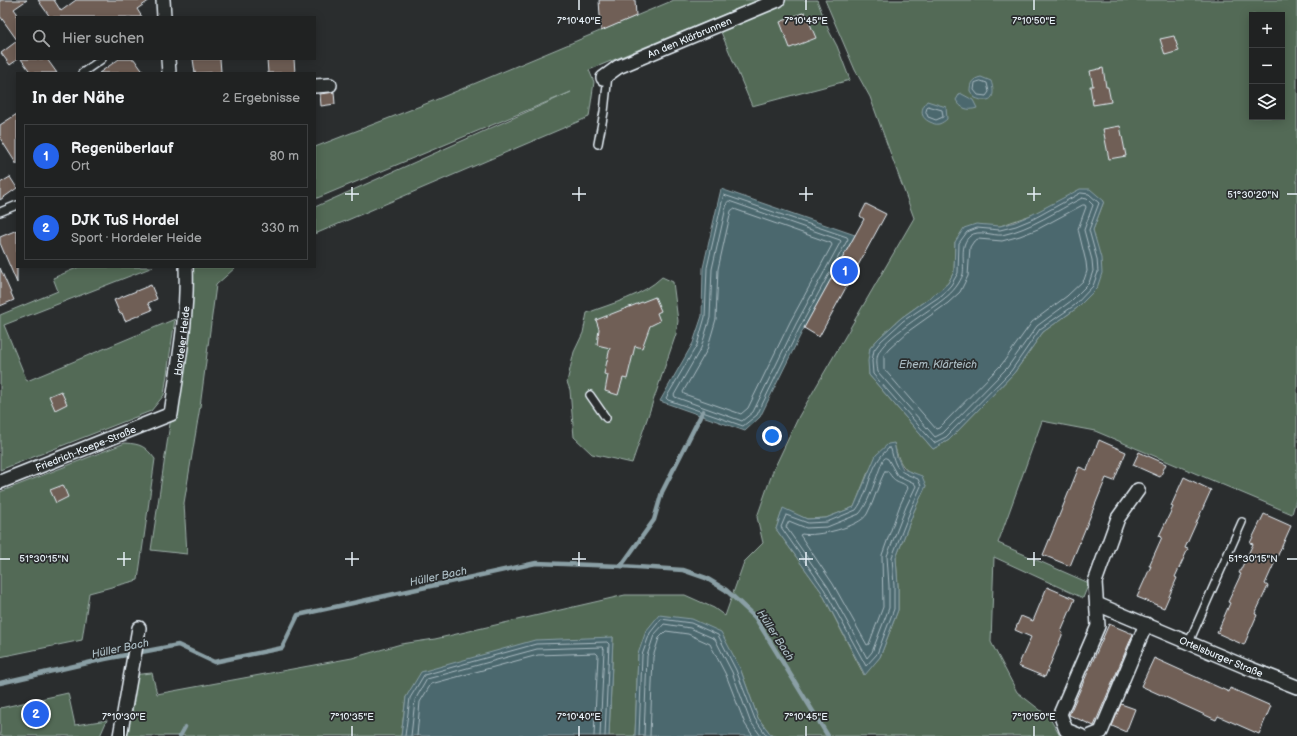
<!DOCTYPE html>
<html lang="de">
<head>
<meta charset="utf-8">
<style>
  body { margin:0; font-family:"Balsamiq Sans",sans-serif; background:#282a2a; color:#f1f3f6 }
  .controls { position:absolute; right:12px; top:12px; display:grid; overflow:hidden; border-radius:0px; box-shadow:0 2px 10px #0003 }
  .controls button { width:36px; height:36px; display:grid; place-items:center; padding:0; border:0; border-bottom:1px solid #3d3f40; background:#202222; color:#f1f3f6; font:20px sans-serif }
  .you { position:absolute; left:772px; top:436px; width:14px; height:14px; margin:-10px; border:3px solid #fff; border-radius:50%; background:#1a73e8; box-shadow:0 0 0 6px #1a73e833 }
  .badge { display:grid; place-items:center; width:26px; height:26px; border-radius:50%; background:#2563eb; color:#fff; font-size:13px; font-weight:700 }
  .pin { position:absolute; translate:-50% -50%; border:2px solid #fff; box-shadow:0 1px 4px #0006 }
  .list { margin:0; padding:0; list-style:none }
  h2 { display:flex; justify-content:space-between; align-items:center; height:52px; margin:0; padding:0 16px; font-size:17px }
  h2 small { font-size:13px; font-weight:400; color:#a2a4a5 }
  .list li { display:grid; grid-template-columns:26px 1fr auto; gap:12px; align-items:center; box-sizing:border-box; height:64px; margin:0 8px 8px; padding:0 8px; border:1px solid #3d3f40; border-radius:0px }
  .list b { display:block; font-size:15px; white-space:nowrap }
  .list p { margin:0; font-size:13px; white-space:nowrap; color:#a2a4a5 }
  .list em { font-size:13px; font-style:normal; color:#a2a4a5 }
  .icon { flex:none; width:22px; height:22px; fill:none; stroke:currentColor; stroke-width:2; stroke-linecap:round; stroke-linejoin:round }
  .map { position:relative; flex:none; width:1297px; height:736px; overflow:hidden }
  .search { position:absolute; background:#202222; box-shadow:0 2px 10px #0003; left:16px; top:16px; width:300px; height:44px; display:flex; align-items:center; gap:10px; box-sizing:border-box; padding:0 14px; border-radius:0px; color:#a2a4a5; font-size:15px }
  .panel { position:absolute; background:#202222; box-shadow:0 2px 10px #0003; left:16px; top:72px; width:300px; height:196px; border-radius:0px }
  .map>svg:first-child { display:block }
  .green { fill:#526a57; stroke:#9daea8; fill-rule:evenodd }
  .water { fill:#4b686e; stroke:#8a9fa5 }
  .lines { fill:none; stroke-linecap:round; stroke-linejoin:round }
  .shore { stroke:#a9bac1; stroke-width:1 }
  .stream { stroke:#8a9fa5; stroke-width:4.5 }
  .building { fill:#6f5e56; stroke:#e8f1f8 }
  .lane-casing { stroke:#e8f1f8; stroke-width:10 }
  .street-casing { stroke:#e8f1f8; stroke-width:16 }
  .lane { stroke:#2a2d2e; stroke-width:7 }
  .street { stroke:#2a2d2e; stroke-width:13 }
  .ticks { fill:none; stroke:#e8f1f8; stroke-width:1.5 }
  .labels { text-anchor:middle; stroke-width:3.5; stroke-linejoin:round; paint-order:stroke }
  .street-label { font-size:10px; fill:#e8f1f8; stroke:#2a2d2e }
  .water-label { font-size:11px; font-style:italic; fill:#a9bac1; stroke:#2a2d2e }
  .ticks-label { font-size:10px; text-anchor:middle; fill:#e8f1f8; stroke:#2a2d2e; stroke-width:3.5; stroke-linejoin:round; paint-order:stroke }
</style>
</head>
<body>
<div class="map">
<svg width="1297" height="736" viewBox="0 0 1297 736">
  <rect width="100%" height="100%" fill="#2a2d2e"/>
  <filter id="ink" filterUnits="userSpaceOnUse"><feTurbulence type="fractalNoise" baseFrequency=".025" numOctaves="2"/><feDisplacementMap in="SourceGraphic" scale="8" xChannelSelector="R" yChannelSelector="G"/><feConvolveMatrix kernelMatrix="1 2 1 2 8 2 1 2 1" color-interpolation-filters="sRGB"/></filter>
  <g filter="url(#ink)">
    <path class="green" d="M674 0H759L589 70 594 82 589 117 315 234V207L571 92 315 199V147L433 101Z
      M778 0H817L829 31 837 46 850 80 752 106 718 25Z
      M825 0H1297V496L1292 514 1095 431 1042 421 998 543 1089 583 1083 598 994 557 991 642 1017 692 1049 717 1060 736H772L758 718 740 668 638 654 635 736H609L613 637 406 697 401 736H121L131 675 152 673 157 694 352 658 401 644 435 639 625 595H685L714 608 725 616 744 562 763 543 757 517 773 471 799 416 914 218 870 97 855 70ZM1252 15H1282V117H1252ZM1104 201 1093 230 1096 243 1077 308 1043 332 1014 373 949 440 933 449 869 375 870 348 879 338 901 318 939 291 948 283 954 272 955 242 1031 215ZM894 443C900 469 906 470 926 485L914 511 896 558 898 586V610L880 657 864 675 821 591 776 529 783 509 807 519 826 518 854 507 868 472Z
      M79 267H153L4 325 27 381 175 319 164 395 151 411 0 470V315L58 291 53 278Z
      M191 267H236L216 285 200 407 184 503 187 554 151 550 185 324Z
      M662 277 673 282 678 321 676 334 632 463 592 454 574 437 570 390 567 382 574 352 583 333 587 313C613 303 642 296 662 277Z
      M125 443C141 444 145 446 155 459L138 580 89 593 82 640 0 657V492Z
      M68 693 75 725 107 720 100 736H0V708Z"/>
    <path class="water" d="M981 77 991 81C993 87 996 100 986 100 983 101 978 99 975 98L970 91C970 83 972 79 981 77Z
      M960 93 973 100 977 108C968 111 961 109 956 100Z
      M927 101 946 107 947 119C945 121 942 123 939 124 935 125 933 123 930 122 919 117 921 108 927 101Z
      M721 189 855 235 804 328 760 417 745 431 660 401 693 343 702 316 703 268Z
      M1080 189H1090L1104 201 1093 230 1101 258 1102 273 1097 288 1077 308 1043 332 1014 373 949 440 933 449 869 375 868 361 870 348 879 338 901 318 939 291 948 283 954 272 955 242 964 228 976 224 1000 226 1015 222 1031 215Z
      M894 443 897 457 903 469 922 476 926 486 914 511 896 558 898 586V610L880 657 865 675 821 591 776 529 783 508 807 519 826 518 854 507 876 455 888 444Z
      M659 615 692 619 721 632 740 668 758 718 772 736H635L638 654 646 631Z
      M613 637 609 736H401L406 697 421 672 535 640Z"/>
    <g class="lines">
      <path class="shore" d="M981 81 987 83 989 92 986 96 978 95 974 90 975 83Z
        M928 106 942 110 943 117 936 120 928 117 926 112Z
        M1081 193 1089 194 1099 203 1089 230 1097 259 1098 272 1093 286 1075 305 1040 329 1011 371 946 437 934 443 873 374 872 361 874 350 881 341 903 321 942 295 951 285 958 273 959 243 967 232 977 228 1000 230 1016 226 1033 219Z
        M724 195 847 237 848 239 800 327 757 415 743 426 668 400 666 398 697 345 705 317 707 268Z
        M1082 198 1087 199 1093 205 1084 230 1092 260 1093 271 1089 283 1071 301 1037 326 1007 368 943 433 935 437 878 372C877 366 876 360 878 354 883 338 931 310 945 298 953 292 960 283 963 274 965 262 959 245 970 236 978 229 993 236 1002 235 1031 229 1056 211 1082 198Z
        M729 201 840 240 841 241 796 324 753 412 742 421 675 397 674 395 701 348 710 318 712 269 727 203Z
        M1083 205H1085L1086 207 1078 229 1086 262 1087 271 1084 280 1067 296 1032 322 1002 364 939 428 936 429 884 369V355L889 349 910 330 948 303 960 292 968 276 970 247 974 241 978 239 1002 241 1020 236 1038 229Z
        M734 209 831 243 832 245 790 322 748 408 741 414 684 394 683 392 707 350 716 319 718 269 731 211Z
        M889 448 891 449C896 471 899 471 918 479L921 486 911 509 892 557 894 586V609L877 654 866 666 824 589 781 527 786 515 808 523 827 522 856 510C871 490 868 465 889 448Z
        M886 458 888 459 897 475 914 483 916 486 906 507 887 556 889 586V608L872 652 867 658 828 587 786 527 789 521 806 528 827 527 859 514C869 504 877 474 883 460Z
        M885 471H888C895 485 902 480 908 488L900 505 882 555 883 607 869 644 867 645 833 584 800 535 802 534C816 537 860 527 867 514 875 500 878 484 885 471Z
        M405 736 410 698 424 675 536 644 607 642 609 644 605 736
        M411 736 415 700 427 679 537 649 602 647 604 649 600 736
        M417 736 420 702 431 684 538 655 596 653 598 655 594 736
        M639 736 642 655 650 633 661 619 691 623 718 635 736 670 755 719 767 736
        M644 736 647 656 654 635 664 624 690 628 715 639 732 672 750 721 761 736
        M650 736 653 657 659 638 666 631 688 634 710 644 726 675 745 724 753 736"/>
      <path class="stream" d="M621 566 654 520 662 492 703 411
        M0 683 105 659 178 645 214 662 282 648 298 615 536 563 621 566 683 570 706 578 726 590 755 617 828 736
        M180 736 185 727"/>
    </g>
    <path class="building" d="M0 0H27L14 9 17 13V40L0 16Z
      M38 0H54L61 11 76 0H150L137 9 142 17H50Z
      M599 0H635L636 16 601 31Z
      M805 12 816 38 790 48 780 22Z
      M1174 36 1179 51 1165 55 1160 39Z
      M17 41V60L10 65 1 53Z
      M21 59H47L57 73H31Z
      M119 59H134L144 73H99Z
      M193 59H220L221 72 195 73Z
      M267 59H294L295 73H268Z
      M1103 68 1106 87H1108L1111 102 1093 105 1090 86H1093L1090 71Z
      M334 92 335 104 321 106 320 94Z
      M17 114V165L0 138V125Z
      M1120 126 1126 156 1109 159 1103 129Z
      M10 177 17 188 0 200V183Z
      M866 204 886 214 819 337 804 328 864 219 860 216Z
      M17 230V283L0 243V237Z
      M0 268 14 300 0 306Z
      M151 285 157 299 148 303 152 310 125 321 122 313 120 314 114 300Z
      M655 297 661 311 657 313 660 321 650 326 642 348 635 346 627 379 623 378 618 395 605 391 608 375 604 374 610 348 597 345 599 329 596 320Z
      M61 391 67 404 55 410 49 396Z
      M1099 440 1126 452 1114 481 1106 478 1070 566 1043 555 1079 467 1087 470Z
      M1139 452 1166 464 1160 477 1133 465Z
      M1184 477 1211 490 1185 548 1188 549 1175 577 1177 578 1164 608 1137 597 1151 566H1149L1162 537 1159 536 1173 507 1171 506Z
      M63 485 68 497 56 503 50 490Z
      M1264 514 1291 526 1265 584 1268 586 1255 614 1257 615 1244 645 1217 633 1230 603 1228 602 1241 574 1239 573 1253 544 1250 543Z
      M1047 587 1075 599 1061 632 1063 633 1045 677 1018 666 1031 637 1015 630 1021 616 1033 621Z
      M1109 624 1133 634 1094 726 1069 715Z
      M1154 658 1229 692 1230 688 1271 706 1259 734 1218 716 1216 720 1141 686Z
      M1121 704 1135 709 1126 732 1112 726Z"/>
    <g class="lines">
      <defs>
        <path id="lane" d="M82 73 102 59
          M598 144 604 112 608 75
          M0 212 17 205
          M590 395 606 418
          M1189 642 1242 522"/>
        <g id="street">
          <path d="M163 0 164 17"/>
          <path d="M168 59 169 73"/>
          <path id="s1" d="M603 78 618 67 778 0"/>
          <path d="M315 86 330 85"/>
          <path id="s2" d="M0 482 171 414C178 365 188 317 186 267"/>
          <path id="s3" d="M1097 604 1246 667 1297 687"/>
          <path d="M120 736 139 628"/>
          <path d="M1081 736 1066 730 1060 714 1098 626 1095 582 1118 518 1138 490"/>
          <path d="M1091 736 1101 732 1146 624"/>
        </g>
      </defs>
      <use href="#lane" class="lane-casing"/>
      <use href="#street" class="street-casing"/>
      <use href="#lane" class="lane"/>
      <use href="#street" class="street"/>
    </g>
  </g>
  <path class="ticks" d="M579 0V10M806 0V10M1034 0V10M352 187V201M579 187V201M806 187V201M1034 187V201M345 194H359M572 194H586M799 194H813M1027 194H1041M1287 194H1297M124 552V566M352 552V566M579 552V566M806 552V566M1034 552V566M0 559H10M117 559H131M345 559H359M572 559H586M799 559H813M1027 559H1041M1287 559H1297M124 726V736M352 726V736M579 726V736M806 726V736M1034 726V736"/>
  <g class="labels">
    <g class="street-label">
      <text dy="4" stroke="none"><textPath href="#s1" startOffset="96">An den Klärbrunnen</textPath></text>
      <text dy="4" stroke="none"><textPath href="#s2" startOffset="258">Hordeler Heide</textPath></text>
      <text dy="4" stroke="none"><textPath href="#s2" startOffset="92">Friedrich-Koepe-Straße</textPath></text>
      <text dy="4" stroke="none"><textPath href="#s3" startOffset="135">Ortelsburger Straße</textPath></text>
    </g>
    <g class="water-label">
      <text x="938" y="368">Ehem. Klärteich</text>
      <text transform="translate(438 576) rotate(-12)" y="4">Hüller Bach</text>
      <text transform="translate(776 635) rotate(57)" y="4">Hüller Bach</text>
      <text transform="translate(120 648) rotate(-12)" y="4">Hüller Bach</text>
    </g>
  </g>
  <g class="ticks-label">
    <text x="579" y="24">7°10'40"E</text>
    <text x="806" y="24">7°10'45"E</text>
    <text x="1034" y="24">7°10'50"E</text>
    <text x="1253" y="198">51°30'20"N</text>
    <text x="44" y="562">51°30'15"N</text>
    <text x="1253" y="562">51°30'15"N</text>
    <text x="124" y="720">7°10'30"E</text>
    <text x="352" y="720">7°10'35"E</text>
    <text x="579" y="720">7°10'40"E</text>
    <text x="806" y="720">7°10'45"E</text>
    <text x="1034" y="720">7°10'50"E</text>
  </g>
</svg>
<div class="controls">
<button>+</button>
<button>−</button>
<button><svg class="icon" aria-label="layers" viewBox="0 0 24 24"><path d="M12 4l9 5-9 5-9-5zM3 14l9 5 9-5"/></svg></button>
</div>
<div class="you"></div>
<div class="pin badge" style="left:845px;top:271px">1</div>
<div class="pin badge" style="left:36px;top:714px">2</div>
<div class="search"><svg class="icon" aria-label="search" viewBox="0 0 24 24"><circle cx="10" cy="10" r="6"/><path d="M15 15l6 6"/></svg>Hier suchen</div>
<section class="panel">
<h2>In der Nähe<small>2 Ergebnisse</small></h2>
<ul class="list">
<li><span class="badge">1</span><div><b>Regenüberlauf</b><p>Ort</p></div><em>80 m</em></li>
<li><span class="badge">2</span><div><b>DJK TuS Hordel</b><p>Sport · Hordeler Heide</p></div><em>330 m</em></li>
</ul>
</section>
</div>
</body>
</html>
